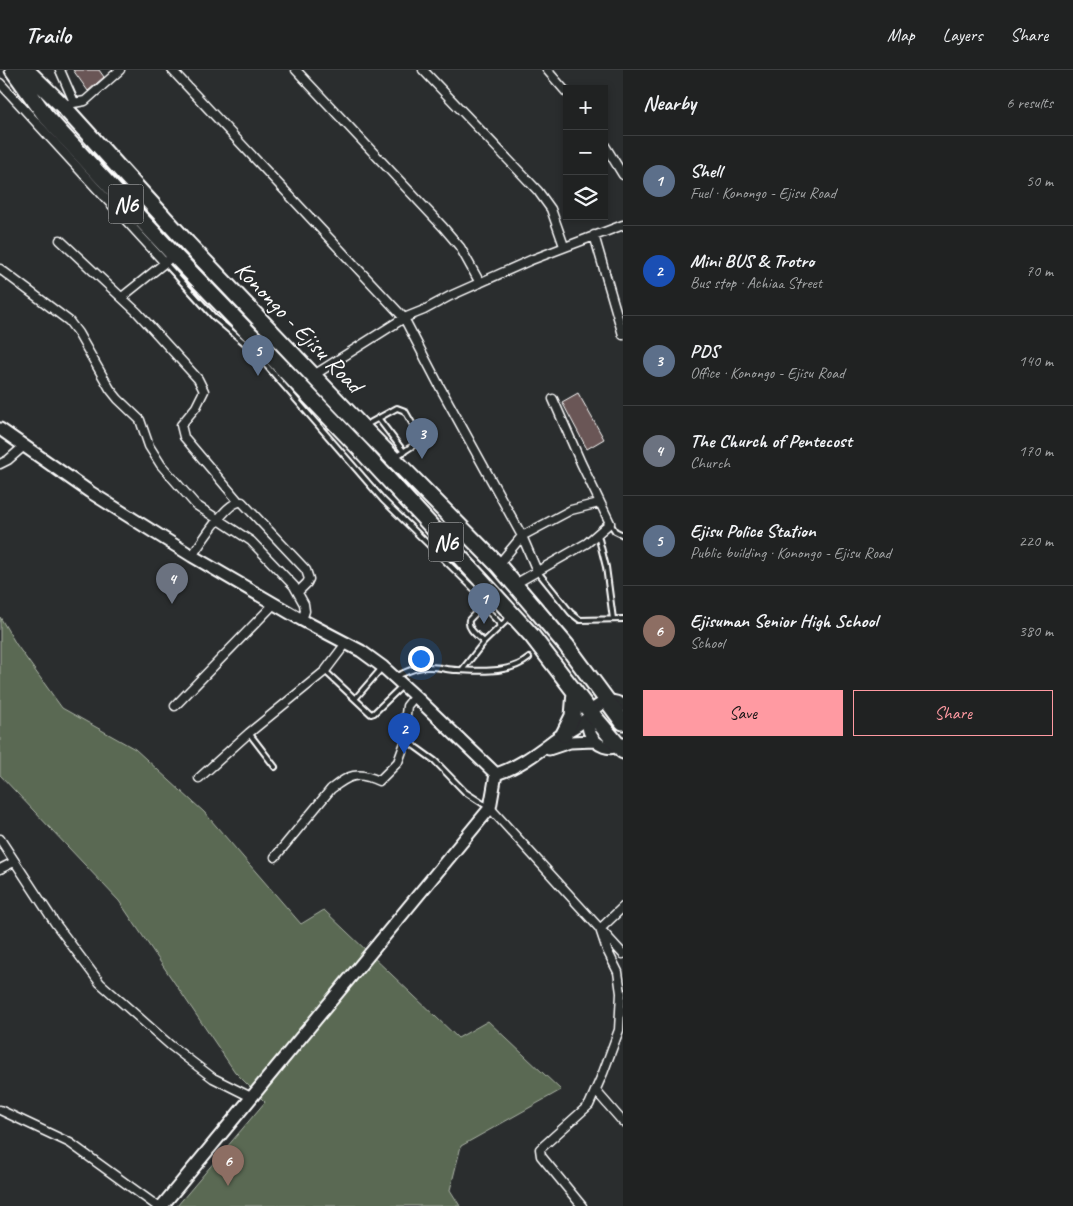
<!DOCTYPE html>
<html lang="en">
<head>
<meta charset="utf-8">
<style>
  body { margin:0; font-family:Caveat,sans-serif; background:#282a2a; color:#f1f3f6 }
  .controls { position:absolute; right:15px; top:15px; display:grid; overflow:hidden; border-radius:0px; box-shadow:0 2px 8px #0003 }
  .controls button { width:45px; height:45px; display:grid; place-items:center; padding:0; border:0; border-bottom:1px solid #3d3f40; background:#202222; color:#f1f3f6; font:25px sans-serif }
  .you { position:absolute; left:420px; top:588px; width:18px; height:18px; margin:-12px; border:4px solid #fff; border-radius:50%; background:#1a73e8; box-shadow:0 0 0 8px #1a73e833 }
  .badge { display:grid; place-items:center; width:32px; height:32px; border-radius:50%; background:#ff9aa2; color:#fff; font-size:16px; font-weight:700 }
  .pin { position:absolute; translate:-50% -41px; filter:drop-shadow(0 1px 2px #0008) }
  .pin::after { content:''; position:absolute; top:26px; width:18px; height:15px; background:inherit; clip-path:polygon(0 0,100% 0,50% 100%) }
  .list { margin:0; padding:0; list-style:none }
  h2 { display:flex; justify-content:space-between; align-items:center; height:65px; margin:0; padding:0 20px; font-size:21px }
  h2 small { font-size:16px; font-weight:400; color:#a2a4a5 }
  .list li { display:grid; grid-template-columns:32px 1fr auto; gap:15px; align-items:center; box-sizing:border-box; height:90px; padding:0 20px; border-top:1px solid #3d3f40 }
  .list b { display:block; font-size:19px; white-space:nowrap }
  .list p { margin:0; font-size:16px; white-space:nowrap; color:#a2a4a5 }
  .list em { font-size:16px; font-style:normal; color:#a2a4a5 }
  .actions { display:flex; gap:10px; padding:15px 20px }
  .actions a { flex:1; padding:11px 0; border:1px solid #ff9aa2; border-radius:0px; text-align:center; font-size:18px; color:#ff9aa2 }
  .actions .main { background:#ff9aa2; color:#111 }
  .icon { flex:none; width:28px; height:28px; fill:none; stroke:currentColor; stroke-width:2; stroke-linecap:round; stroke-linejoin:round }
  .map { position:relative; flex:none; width:623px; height:1136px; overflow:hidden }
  header { display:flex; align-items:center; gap:30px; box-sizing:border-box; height:70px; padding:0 25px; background:#202222; border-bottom:1px solid #3d3f40 }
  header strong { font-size:24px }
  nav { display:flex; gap:28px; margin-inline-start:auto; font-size:18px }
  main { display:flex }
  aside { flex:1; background:#202222 }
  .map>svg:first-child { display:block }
  .green { fill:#5a6952; stroke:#acb4a8 }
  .building { fill:#6a5756; stroke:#fff }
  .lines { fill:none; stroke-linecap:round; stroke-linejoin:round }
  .lane-casing { stroke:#fff; stroke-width:8 }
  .street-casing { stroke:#fff; stroke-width:11 }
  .secondary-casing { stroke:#fff; stroke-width:15 }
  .highway-casing { stroke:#fff; stroke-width:19 }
  .lane { stroke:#2a2d2e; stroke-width:4 }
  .street { stroke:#2a2d2e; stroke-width:8 }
  .secondary { stroke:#2a2d2e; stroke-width:11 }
  .highway { stroke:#2a2d2e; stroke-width:15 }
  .labels { text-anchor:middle; stroke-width:4; stroke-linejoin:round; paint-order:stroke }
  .shield { fill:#2a2d2e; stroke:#bfc0c0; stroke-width:1 }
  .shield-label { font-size:22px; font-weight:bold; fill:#fff }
  .street-label { font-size:24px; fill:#fff; stroke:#2a2d2e }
</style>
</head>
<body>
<header>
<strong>Trailo</strong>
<nav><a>Map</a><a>Layers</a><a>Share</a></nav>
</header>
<main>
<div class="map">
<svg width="623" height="1136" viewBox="0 0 623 1136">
  <rect width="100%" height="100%" fill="#2a2d2e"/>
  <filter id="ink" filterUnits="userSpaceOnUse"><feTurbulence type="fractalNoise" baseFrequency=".02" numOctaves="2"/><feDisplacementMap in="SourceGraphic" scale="10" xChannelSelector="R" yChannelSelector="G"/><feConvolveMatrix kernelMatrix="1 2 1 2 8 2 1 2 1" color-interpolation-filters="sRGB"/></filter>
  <g filter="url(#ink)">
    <path class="green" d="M0 547 16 574 62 638 135 679 204 742 301 854 324 840 458 968 488 951 561 1020 461 1076 450 1120 460 1136H177L265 1032 235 1002 119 831 0 705Z"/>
    <path class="building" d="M73 0H99L104 7 88 21Z
      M578 323 604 369 587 379 562 332Z"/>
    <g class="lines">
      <defs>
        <path id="lane" d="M165 193 214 247 253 280
          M257 276 253 280 383 430 476 521 484 520
          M378 348 404 382
          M366 355 397 338 405 341 420 367V371L397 386
          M610 453 615 461 623 465
          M598 465 606 497 613 549
          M538 502 571 543 580 550 623 549
          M483 536 501 555
          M484 572C478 566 467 559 469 550L492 526
          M462 600 484 572 511 546
          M325 601 355 629 381 599
          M396 606C407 602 417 596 430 597 439 597 448 600 457 600 480 601 510 604 529 588
          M355 629 371 644 374 643 402 616
          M249 663 275 697
          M406 670 435 691 465 722 488 737"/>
        <path id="street" d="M60 0 74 32
          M172 0 404 248 441 319 522 466 537 501
          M296 0 443 157 460 177 480 213
          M423 0 538 121 551 139 564 176
          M547 0 567 23
          M0 13 165 193
          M62 35 85 31 120 0
          M604 74 623 105
          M594 165 623 265
          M60 170 137 242 198 309 204 321 196 337 181 355 184 367 239 432H242L306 500 309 509 307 513 298 522
          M0 199 69 251 78 263 110 319 118 329 140 350 149 376 161 395 196 435 251 471 294 516 304 534 305 541 302 550
          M122 227 167 191
          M314 305 404 248 424 240 450 226 531 190 623 155
          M0 394 8 390 24 376
          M192 486C201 473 225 434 239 432
          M498 495 522 466 571 440 599 433
          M515 514 587 473 610 453 581 393 553 329
          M175 636 274 534
          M199 708 249 663 325 601 347 572
          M490 738 623 884
          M0 769 55 853 100 913 170 975 213 1008 251 1027
          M275 787 331 719C349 705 357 701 379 711L398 692 406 670 405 652 407 636 415 626
          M0 799 14 792
          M596 1021 623 1052
          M0 1040 70 1073 157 1136
          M582 1136 541 1086 540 1079 589 1035 603 1003 619 960 621 923 618 902 607 880 600 859 623 837"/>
        <path id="secondary" d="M0 359 90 422 192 486 302 550 361 581 383 597 415 626 496 704C516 698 534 685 550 673 562 663 577 657 589 647
          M623 635C616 631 608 630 601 634 573 648 595 690 623 674
          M549 679 570 672 594 671
          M162 1136 490 738 496 704"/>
        <path id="highway" d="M13 0 45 45 62 64 174 185 360 379 482 511 532 566 591 643 623 681
          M26 0 62 35 187 173 361 356 498 495 566 575 623 652
          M564 664 573 646 575 622"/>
      </defs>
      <use href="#lane" class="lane-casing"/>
      <use href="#street" class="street-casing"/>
      <use href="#secondary" class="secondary-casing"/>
      <use href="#highway" class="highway-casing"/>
      <use href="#lane" class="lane"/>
      <use href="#street" class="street"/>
      <use href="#secondary" class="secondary"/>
      <use href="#highway" class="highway"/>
    </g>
  </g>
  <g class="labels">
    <g class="shield">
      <rect x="108.5" y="114.5" width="35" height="39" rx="4"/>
      <rect x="428.5" y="452.5" width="35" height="39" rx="4"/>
    </g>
    <g class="shield-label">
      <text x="126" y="142">N6</text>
      <text x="446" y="480">N6</text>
    </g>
    <g class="street-label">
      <text transform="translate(299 257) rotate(46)" y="8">Konongo - Ejisu Road</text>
    </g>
  </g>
</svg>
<div class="controls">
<button>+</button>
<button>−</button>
<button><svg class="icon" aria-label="layers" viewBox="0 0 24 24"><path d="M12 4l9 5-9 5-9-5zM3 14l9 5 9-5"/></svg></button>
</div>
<div class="you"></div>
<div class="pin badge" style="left:484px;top:554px;background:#5c6f8a">1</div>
<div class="pin badge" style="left:404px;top:684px;background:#1a4fb4">2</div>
<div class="pin badge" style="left:422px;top:389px;background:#5c6f8a">3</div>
<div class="pin badge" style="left:172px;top:534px;background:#6b7280">4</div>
<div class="pin badge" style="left:258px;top:306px;background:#5c6f8a">5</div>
<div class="pin badge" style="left:228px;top:1116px;background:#8d6e63">6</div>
</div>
<aside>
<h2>Nearby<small>6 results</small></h2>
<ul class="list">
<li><span class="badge" style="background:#5c6f8a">1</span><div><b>Shell</b><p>Fuel · Konongo - Ejisu Road</p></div><em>50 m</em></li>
<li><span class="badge" style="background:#1a4fb4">2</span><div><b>Mini BUS &amp; Trotro</b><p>Bus stop · Achiaa Street</p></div><em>70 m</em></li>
<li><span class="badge" style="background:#5c6f8a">3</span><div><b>PDS</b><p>Office · Konongo - Ejisu Road</p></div><em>140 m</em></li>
<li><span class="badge" style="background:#6b7280">4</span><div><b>The Church of Pentecost</b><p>Church</p></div><em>170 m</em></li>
<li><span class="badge" style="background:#5c6f8a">5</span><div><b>Ejisu Police Station</b><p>Public building · Konongo - Ejisu Road</p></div><em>220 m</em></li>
<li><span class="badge" style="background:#8d6e63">6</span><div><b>Ejisuman Senior High School</b><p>School</p></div><em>380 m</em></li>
</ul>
<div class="actions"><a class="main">Save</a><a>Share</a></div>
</aside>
</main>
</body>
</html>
